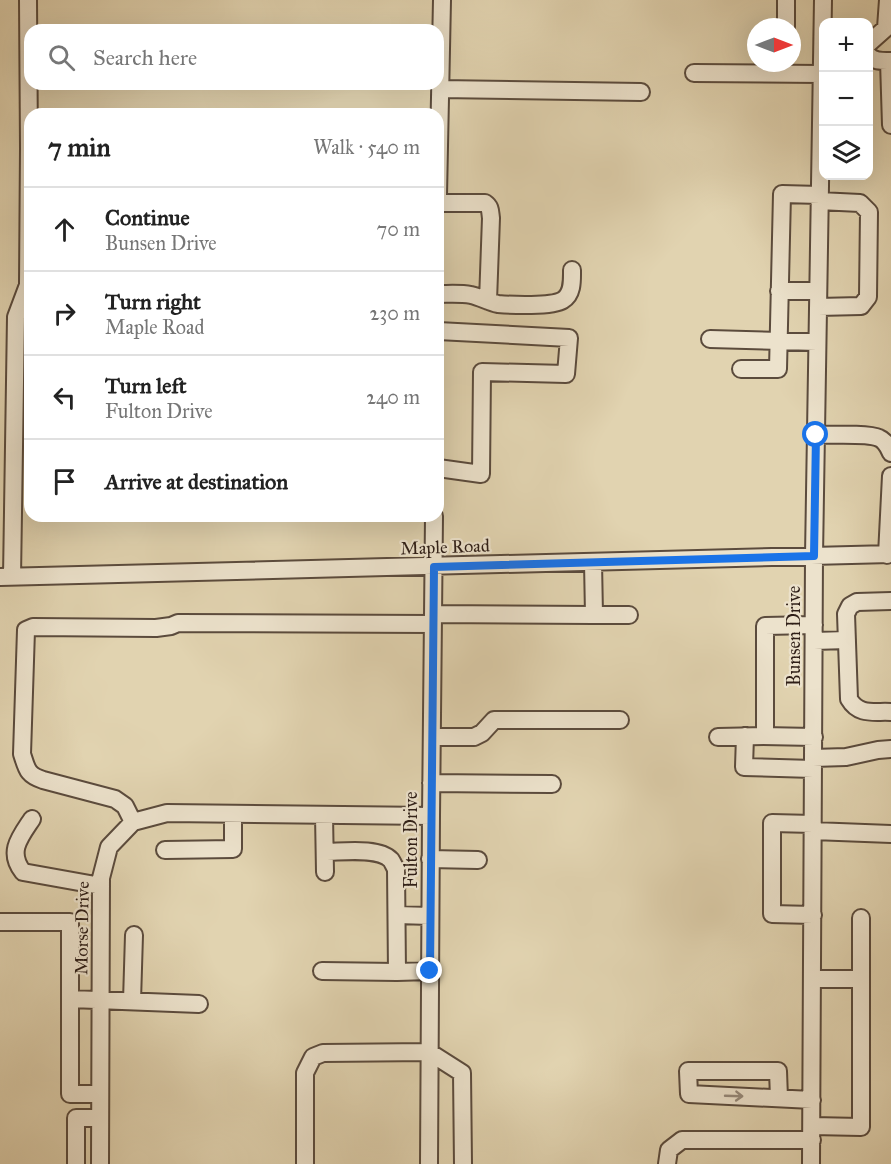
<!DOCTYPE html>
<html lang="en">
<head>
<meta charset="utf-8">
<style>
  body { margin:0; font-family:"IM FELL Great Primer",serif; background:#f6f6f6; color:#222 }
  .controls { position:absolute; right:18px; top:18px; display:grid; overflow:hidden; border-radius:12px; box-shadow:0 6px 24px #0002 }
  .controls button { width:54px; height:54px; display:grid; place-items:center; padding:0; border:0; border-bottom:2px solid #e0e0e0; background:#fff; color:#222; font:30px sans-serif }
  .compass { position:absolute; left:747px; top:18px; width:54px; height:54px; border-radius:50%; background:#fff; box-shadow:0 6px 24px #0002; rotate:90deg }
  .stop { position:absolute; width:18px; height:18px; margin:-14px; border:4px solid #1a73e8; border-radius:50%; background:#fff }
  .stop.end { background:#1a73e8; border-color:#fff; box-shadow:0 2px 6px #0008 }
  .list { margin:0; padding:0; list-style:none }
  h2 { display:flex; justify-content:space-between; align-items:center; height:78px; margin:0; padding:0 24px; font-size:26px }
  h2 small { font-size:20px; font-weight:400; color:#767676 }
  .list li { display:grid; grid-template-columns:39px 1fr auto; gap:18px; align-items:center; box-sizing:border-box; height:84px; padding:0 24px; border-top:2px solid #e0e0e0 }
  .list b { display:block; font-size:22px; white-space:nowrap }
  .list p { margin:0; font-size:20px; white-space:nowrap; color:#767676 }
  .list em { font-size:20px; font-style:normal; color:#767676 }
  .icon { flex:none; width:33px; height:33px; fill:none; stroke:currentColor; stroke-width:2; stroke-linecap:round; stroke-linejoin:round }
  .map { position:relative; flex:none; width:891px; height:1164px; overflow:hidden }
  .search { position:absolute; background:#fff; box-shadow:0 6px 24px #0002; left:24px; top:24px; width:420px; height:66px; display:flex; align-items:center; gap:15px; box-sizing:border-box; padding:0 21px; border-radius:18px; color:#767676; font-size:22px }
  .panel { position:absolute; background:#fff; box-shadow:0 6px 24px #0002; left:24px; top:108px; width:420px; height:414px; border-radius:18px }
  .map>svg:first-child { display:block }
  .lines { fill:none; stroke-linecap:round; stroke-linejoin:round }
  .minor-casing { stroke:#5b4b3d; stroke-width:20 }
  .minor { stroke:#ece2cc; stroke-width:16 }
  .oneway { stroke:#968a7b }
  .route { stroke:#1a73e8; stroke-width:8 }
  .labels { text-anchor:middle; stroke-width:4.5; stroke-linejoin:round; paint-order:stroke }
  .street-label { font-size:18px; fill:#2e1e17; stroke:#ece2cc }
</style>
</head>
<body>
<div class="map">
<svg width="891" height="1164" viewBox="0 0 891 1164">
  <rect width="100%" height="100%" fill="#e1d3b0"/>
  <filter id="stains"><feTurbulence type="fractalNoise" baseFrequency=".00333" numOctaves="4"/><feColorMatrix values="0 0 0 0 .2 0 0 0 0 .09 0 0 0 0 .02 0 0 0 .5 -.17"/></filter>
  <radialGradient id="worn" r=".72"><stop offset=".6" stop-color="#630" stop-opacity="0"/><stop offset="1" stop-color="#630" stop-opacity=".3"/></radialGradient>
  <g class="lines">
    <defs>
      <path id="minor" d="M786 27V0
        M868 44 886 28 888 0
        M868 55C874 62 883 61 891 61
        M889 61 891 125
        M694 73 821 74
        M440 89 641 92
        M438 195 442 0
        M438 203H485C491 207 490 212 491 218L488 301
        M779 291H818
        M438 294C449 294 460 293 471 295 480 297 489 302 498 304 511 305 552 307 563 300 573 294 572 280 572 270
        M818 307 861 306 868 297 869 212 860 203 819 201
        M438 331 569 338 566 374 482 372 481 474 438 468
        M710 339 817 342
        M741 369H778L782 194 820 195
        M816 435C830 435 869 433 879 438 886 441 888 447 891 453
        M887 555 891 476
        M0 577 891 554
        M12 577 16 317 28 285 29 148 28 0
        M891 601 857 602 850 606 846 614 849 699C859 716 874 711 891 712
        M433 614 594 615 593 562
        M594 615H629
        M814 641 847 640
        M745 736 744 767 813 769
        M763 736 814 737
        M432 737H474L482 733 494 720H620
        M718 737 765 736V626L814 625
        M813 758 846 757 878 750 891 749
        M431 783 552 784
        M324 815 325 872
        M32 819C20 837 7 852 23 872L101 886
        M133 822 125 806 115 799 43 780C27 775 27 769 22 754L26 630 33 627 156 628 171 626 178 623 433 624
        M813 831 891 834
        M165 850 233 849V814
        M430 859 478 860
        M397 915 430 916
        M813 915 772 914V823L813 824
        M0 922H70V1094H100
        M322 971 397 972 396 869C394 866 393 863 391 860 379 847 342 852 325 852
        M397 972 430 971
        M812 979H861
        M71 999 199 1004
        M132 1001 134 935
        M779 1098 778 1071H688L689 1094 812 1100
        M812 1126 861 1127V918
        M76 1164V1118H100
        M100 1164 101 878 109 847 133 822 167 813 431 816
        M305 1164V1073L313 1057 323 1053 429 1052 462 1073 463 1164
        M429 1164 431 816 434 516
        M667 1164 669 1150 682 1140H812
        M811 1164 814 556 823 0"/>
    </defs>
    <use href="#minor" class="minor-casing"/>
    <use href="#minor" class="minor"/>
  </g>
  <defs><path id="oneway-shaft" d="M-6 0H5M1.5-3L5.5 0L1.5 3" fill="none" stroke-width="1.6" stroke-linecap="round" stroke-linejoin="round" transform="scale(1.5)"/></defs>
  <use class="oneway" href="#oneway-shaft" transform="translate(734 1096) rotate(2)"/>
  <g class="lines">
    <path class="route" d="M430 971 434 567 814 556 816 435"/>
  </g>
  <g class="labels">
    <g class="street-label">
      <text transform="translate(445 547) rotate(-2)" y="6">Maple Road</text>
      <text transform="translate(794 636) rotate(-90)" y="6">Bunsen Drive</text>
      <text transform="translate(411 840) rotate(-90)" y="6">Fulton Drive</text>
      <text transform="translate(82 928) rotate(-89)" y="6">Morse Drive</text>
    </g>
  </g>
  <rect width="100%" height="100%" filter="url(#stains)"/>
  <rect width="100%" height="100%" fill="url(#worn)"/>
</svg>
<div class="controls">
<button>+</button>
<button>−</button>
<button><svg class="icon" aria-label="layers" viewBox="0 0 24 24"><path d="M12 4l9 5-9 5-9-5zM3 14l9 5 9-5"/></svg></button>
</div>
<svg class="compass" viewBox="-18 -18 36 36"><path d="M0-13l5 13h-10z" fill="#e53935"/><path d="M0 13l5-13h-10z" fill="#767676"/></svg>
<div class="stop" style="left:816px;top:435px"></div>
<div class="stop end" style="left:430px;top:971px"></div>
<div class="search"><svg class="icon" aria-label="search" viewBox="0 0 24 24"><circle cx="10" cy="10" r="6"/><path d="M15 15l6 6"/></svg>Search here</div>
<section class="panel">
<h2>7 min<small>Walk · 540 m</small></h2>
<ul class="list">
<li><svg class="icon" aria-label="ahead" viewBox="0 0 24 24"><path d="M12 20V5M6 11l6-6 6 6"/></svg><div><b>Continue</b><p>Bunsen Drive</p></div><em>70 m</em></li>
<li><svg class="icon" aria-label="right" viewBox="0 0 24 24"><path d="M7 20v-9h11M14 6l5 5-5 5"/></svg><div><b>Turn right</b><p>Maple Road</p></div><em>230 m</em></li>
<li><svg class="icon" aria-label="left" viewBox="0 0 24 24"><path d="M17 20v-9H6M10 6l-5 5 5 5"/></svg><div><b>Turn left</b><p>Fulton Drive</p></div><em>240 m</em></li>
<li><svg class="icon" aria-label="arrive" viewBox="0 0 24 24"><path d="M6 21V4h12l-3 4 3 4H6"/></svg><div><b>Arrive at destination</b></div></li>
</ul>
</section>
</div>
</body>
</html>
